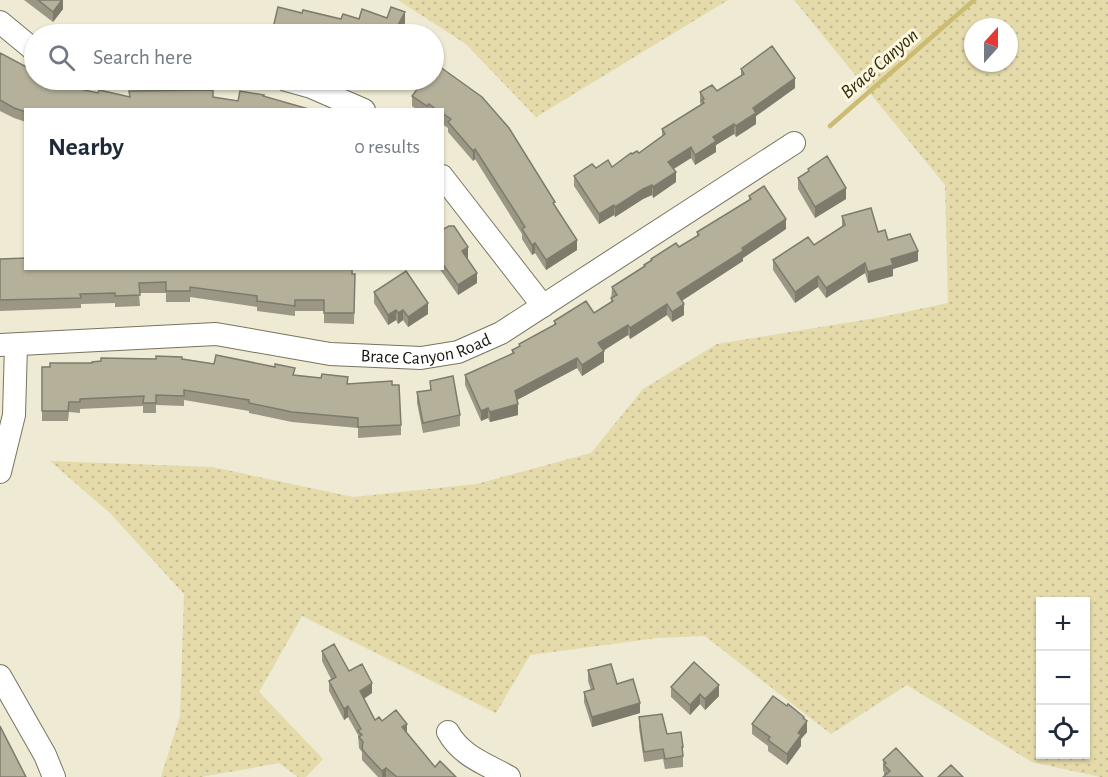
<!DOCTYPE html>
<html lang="en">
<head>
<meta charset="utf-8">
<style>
  body { margin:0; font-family:"Alegreya Sans",sans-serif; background:#f2f2f3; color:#1f2937 }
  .controls { position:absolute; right:18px; bottom:18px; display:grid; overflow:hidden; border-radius:0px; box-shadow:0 2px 4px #0004 }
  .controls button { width:54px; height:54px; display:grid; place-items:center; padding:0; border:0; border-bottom:2px solid #e0e1e3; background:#fff; color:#1f2937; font:30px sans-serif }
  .compass { position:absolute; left:964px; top:18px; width:54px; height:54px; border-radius:50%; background:#fff; box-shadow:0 2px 4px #0004; rotate:21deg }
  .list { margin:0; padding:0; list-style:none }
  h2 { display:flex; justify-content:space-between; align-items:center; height:78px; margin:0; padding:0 24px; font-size:26px }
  h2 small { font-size:20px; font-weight:400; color:#747a83 }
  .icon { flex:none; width:33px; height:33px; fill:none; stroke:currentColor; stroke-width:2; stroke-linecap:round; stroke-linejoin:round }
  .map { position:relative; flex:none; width:1108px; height:777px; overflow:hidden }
  .search { position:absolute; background:#fff; box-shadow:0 2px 4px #0004; left:24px; top:24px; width:420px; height:66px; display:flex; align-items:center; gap:15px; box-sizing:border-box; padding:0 21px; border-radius:33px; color:#747a83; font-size:22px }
  .panel { position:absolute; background:#fff; box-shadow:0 2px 4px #0004; left:24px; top:108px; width:420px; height:162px; border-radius:0px }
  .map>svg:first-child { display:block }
  .grass { fill:url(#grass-dots); fill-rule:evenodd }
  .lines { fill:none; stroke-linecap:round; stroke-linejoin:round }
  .stream { stroke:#cbbc71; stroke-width:4.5 }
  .minor-casing { stroke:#787460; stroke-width:24 }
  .minor { stroke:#fff; stroke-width:22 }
  .wall { fill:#9b9784 }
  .shaded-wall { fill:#7e7b6c }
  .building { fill:#b4b09a; stroke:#7e7b6c; stroke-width:1.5 }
  .labels { text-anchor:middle; stroke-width:6; stroke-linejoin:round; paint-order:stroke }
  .street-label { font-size:18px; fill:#17160e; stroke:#fcf7e0 }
  .water-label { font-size:20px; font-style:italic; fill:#342d0b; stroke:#fcf7e0 }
</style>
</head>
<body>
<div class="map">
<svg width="1108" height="777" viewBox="0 0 1108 777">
  <defs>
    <pattern id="grass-dots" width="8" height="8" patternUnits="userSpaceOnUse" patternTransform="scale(1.5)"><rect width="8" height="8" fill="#e4daaa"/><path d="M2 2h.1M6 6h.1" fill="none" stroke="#c3ba91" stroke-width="1.8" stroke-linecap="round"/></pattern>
  </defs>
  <rect width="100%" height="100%" fill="#eeead3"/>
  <path class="grass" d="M398 0H728L536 117 466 44Z
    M794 0H1108V777H1100L1032 762 907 685 831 734 705 636 657 638 530 655 496 713 302 616 259 692 323 759 306 777H298L279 763 201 777H161L180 716 184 594 111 514 50 461 212 467 353 497 477 484 591 453 643 389 717 344 882 317 948 303 945 185ZM973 27H1009V63H973ZM1040 602H1086V754H1040Z"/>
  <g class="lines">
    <path class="stream" d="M830 126 974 0"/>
    <defs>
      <g id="minor">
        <path d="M0 22 34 50"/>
        <path d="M286 80 311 87 364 110"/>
        <path d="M442 176 543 306"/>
        <path id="s1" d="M0 345 216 334 330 354 421 358 458 352 501 333 794 143"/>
        <path d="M0 472 14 415 16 345"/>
        <path d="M0 676 45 755 54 777"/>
        <path d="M448 732C461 756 486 764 509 777"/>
      </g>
    </defs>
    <use href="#minor" class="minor-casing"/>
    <use href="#minor" class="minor"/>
  </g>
  <path class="wall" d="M24 0H63V9L53 22Z
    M302 13 341 19 387 18 405 23 398 34H273V28Z
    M0 53 34 71 67 87 98 93 129 97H213L238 101 264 96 312 110H26V122L14 118 0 111Z
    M741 69 795 88 756 116V124L736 137 734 134 716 145V152L695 165 691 158 674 169 676 182 653 198 652 195 643 199 615 217 614 215 599 224 574 186V176L596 168 612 167 632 154 639 153 662 136V129L701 104 700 103V92L717 91 741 76Z
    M424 80 555 206 577 250 546 270 535 253 532 255 522 239V234L475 159 473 161 448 132V128L442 124V110H417L412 106V96Z
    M808 169 846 199 815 218 798 189V178L808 172Z
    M749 196 786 229 743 258V261L681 301 684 315 672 322 667 315 630 339 628 335 603 351 604 362 582 376 577 368 517 400 518 415 490 422 488 418 481 421 465 385V375L512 354V350L519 347V344L554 325V321L594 313 611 302 612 287 644 267V265L651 261V259L679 247 697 236V232L749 200Z
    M842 216 878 232 888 240 918 261 893 269V276L868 283 865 273 826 298 818 287 795 303 773 270V260L814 245 842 226Z
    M442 230 468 258H467L477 283 458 295 439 268H442Z
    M0 259 26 268 355 274 354 324 324 323V311H295V316L257 311V307L190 297V302H166V293H139L140 306 115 307V303L81 304V308L0 311Z
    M374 292 428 314 408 327 403 320 398 324 396 320 388 325 374 303Z
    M156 359H182L295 375 348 384 392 385 401 425V435L358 438V428L292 422 249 413V411L184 400V406L156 405V413H143V406L80 409V413L69 412 68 421H42V367Z
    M430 381 460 415V426L423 433 417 403V392L430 390Z
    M322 651 349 671 372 693 364 699 375 720 382 721 407 733 435 767 456 777H378L362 760V752L359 748 358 735 348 717 344 720 329 691V681L331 679 322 661Z
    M588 670 617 684 640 713 592 727 584 702V692L591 690 588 681Z
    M671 687 719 696 705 710 700 704 690 715 671 697Z
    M639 717 667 734 683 747V767L665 769 663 759 644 762 639 728Z
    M804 719 807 732 801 739V746L787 765 768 751V746L752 734V724Z
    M883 760 923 777 884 776V772L883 771Z"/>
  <path class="shaded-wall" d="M62 0H63V9L53 22V12Z
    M405 12V23L398 34H393Z
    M795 78V88L756 116V124L736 137V126L753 108Z
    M734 124V134L716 145V152L695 165V155L713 137Z
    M691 147V158L668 172V162Z
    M475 149V159L473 161V151Z
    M676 172V182L653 198V187Z
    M652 185V195L643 199 615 217V207L643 189Z
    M846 188V199L815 218V207Z
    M614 205V215L599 224V214Z
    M444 213V224H442V214Z
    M786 219V229L743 258V261L677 304V293Z
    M577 240V250L546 270V260Z
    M535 243V253L532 255V245Z
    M468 247V258L462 261V251Z
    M918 251V261L893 269V276L868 283V272L891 259Z
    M865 263V273L826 298V288Z
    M477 273V283L458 295V285Z
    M818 276V287L795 303V292Z
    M428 303V314L408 327V317Z
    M667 304V315L630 339V328Z
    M684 304V315L672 322V312Z
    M396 310V320L388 325V315Z
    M403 310V320L398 324V313Z
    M628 325V335L598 354V343Z
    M604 351V362L582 376V365Z
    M577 358V368L515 401V391Z
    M518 404V415L490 422V412Z
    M488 408V418L481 421V411Z
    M372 683V693L360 701V691Z
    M719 685V696L705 710V699Z
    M700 694V704L690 715V705Z
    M640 703V713L592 727V717Z
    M348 706V717L344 720V709Z
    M804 717V724L807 721V732L801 739V746L787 765V754L798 733Z
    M407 724V734L402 727Z
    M386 768V777H382V771Z"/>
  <path class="building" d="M38 0H62L53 12Z
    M278 7 302 13 303 10 341 19 343 14 359 19 362 9 387 18 391 7 405 12 393 34H299L273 28Z
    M772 46 795 78 753 108 756 113 736 126 734 124 713 137 716 141 695 155 691 147 668 162 676 172 653 187 652 185 643 189 615 207 614 205 599 214 574 176 592 164 596 168 608 160 612 167 631 153 632 154 637 151 639 153 665 134 662 129 704 103 702 100 704 99 700 92 712 85 717 91 744 74 741 69Z
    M0 53 34 71V80H57L67 83 65 86 98 93 99 90 130 97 129 91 213 90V97L238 101 240 91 264 95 263 96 312 110H26V112L14 108 0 100Z
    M436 64 482 97 509 128 555 202 553 203 577 240 546 260 535 243 532 245 522 229 525 227 475 149 473 151 448 122 451 119 442 113V110H437L429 104 427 106 412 96 424 80H434V67Z
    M827 156 846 188 815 207 798 178 809 171 808 169Z
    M764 186 786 219 742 248 743 251 677 293 684 304 672 312 667 304 630 328 628 325 598 343 604 351 582 365 577 358 515 391 518 404 490 412 488 408 481 411 465 375 514 353 512 350 520 346 519 344 556 324 554 321 586 301 594 313 613 301 611 298 617 295 612 287 645 266 644 265 652 260 651 259 676 243 679 247 699 235 697 232 751 199 749 196Z
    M871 208 878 232 885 230 888 240 910 234 918 251 891 259 893 265 868 272 865 263 826 288 818 276 795 292 773 260 808 237 814 245 845 225 842 216Z
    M449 226H454L468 247 462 251 477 273 458 285 442 263V230Z
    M26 258V268L352 269V274H355L354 313H324V300H295V306L257 301V296L190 287V291H166V282L139 283 140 295 115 296V293L80 294 81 298 0 300V259Z
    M406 271 428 303 408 317 403 310 398 313 396 310 388 315 374 292Z
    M216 355 275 367V364L295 368 293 375 321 378 322 374 348 377 347 384 392 381V385H399L401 425 358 427V418L292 412 249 403V400L184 390V396L156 395V403H143L144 396 80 399V402H69L68 411H42V367H50V363H92V362L101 361V358L156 359V356L182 357V359L214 364Z
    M453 376 460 415 423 423 417 392 431 390 430 381Z
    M334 644 349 671 362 664 372 683 360 691 375 720 379 717 382 721 396 710 407 724 402 727 435 767 440 761 456 777H397L386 768 382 771 367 755 362 749 363 742 359 737 362 735 358 731 361 729 348 706 344 709 329 681 336 677 322 651Z
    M694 662 719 685 705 699 700 694 690 705 671 687Z
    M611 664 617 684 633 679 640 703 592 717 584 692 594 689 588 670Z
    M773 696 787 706 788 704 804 717 803 718 807 721 798 733 801 735 787 754 768 740 770 737 752 724Z
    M662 714 667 734 681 732 683 747H682L683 756 665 759 663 749 644 752 639 717Z
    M0 726 26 777H0Z
    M896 748 923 777H883L890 771 884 765 886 763 883 760Z
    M951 765 963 777H938Z"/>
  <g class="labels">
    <g class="street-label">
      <text dy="6" stroke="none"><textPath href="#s1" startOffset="429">Brace Canyon Road</textPath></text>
    </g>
    <g class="water-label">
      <text transform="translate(879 63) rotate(-41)" y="7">Brace Canyon</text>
    </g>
  </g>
</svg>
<div class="controls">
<button>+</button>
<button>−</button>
<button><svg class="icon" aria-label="locate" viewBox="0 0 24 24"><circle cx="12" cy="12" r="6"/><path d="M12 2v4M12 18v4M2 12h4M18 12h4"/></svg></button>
</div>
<svg class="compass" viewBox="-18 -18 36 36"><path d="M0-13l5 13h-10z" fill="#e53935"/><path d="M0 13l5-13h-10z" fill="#747a83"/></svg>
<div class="search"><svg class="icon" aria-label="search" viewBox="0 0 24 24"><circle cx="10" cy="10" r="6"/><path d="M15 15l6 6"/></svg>Search here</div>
<section class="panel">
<h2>Nearby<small>0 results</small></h2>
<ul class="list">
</ul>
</section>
</div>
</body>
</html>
